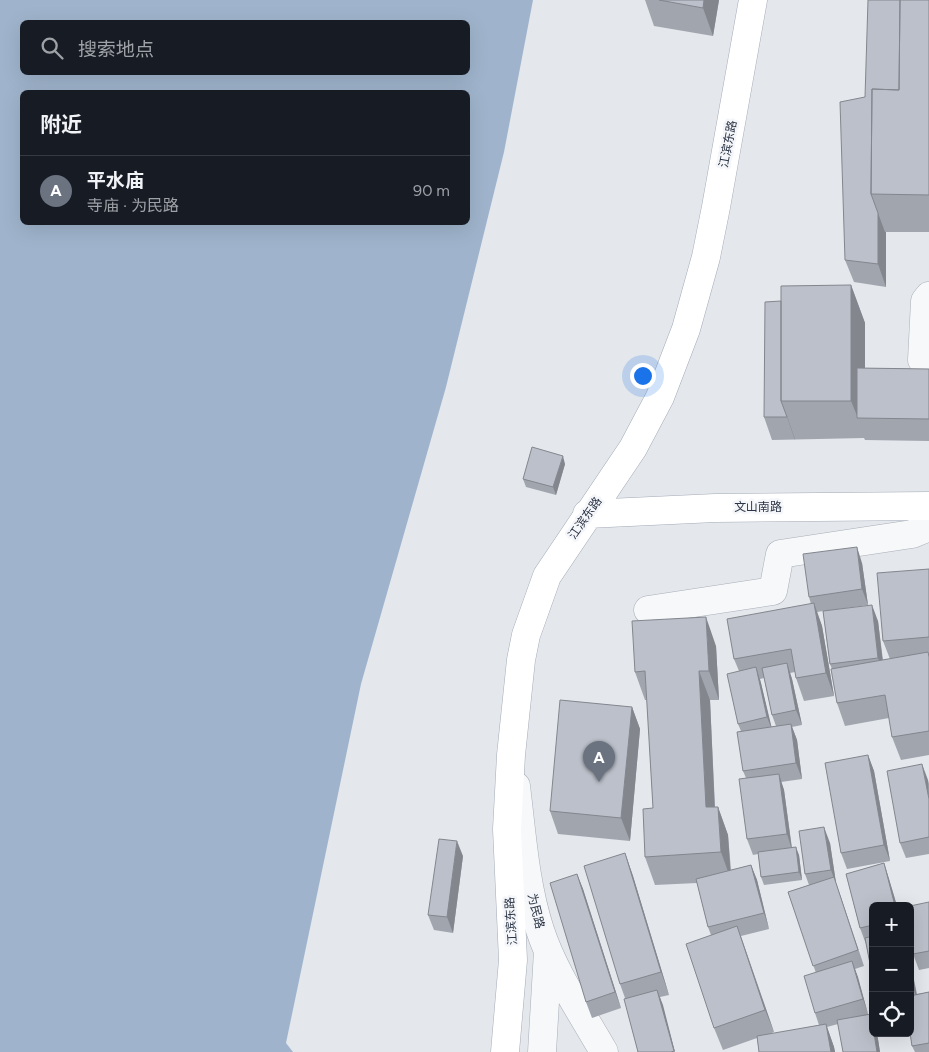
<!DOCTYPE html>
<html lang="zh">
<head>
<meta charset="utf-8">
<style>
  body { margin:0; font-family:Figtree,"Noto Sans SC",sans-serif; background:#242831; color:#f1f3f6 }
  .controls { position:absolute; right:15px; bottom:15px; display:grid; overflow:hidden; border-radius:8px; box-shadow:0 5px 20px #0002 }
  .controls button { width:45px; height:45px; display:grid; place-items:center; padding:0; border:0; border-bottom:1px solid #363941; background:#171b24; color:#f1f3f6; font:25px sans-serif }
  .you { position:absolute; left:642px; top:375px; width:18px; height:18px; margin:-12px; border:4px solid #fff; border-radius:50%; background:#1a73e8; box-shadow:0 0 0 8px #1a73e833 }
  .badge { display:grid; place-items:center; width:32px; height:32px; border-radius:50%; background:#db2777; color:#fff; font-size:16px; font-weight:700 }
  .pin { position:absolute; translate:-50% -41px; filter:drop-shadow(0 1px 2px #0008) }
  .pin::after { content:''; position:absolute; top:26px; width:18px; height:15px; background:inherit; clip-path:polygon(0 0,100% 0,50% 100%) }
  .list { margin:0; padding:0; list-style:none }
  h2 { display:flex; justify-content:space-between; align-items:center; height:65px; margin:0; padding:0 20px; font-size:21px }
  h2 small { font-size:16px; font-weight:400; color:#9ea1a6 }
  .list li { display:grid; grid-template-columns:32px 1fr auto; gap:15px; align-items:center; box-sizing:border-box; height:70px; padding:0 20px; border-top:1px solid #363941 }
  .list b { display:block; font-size:19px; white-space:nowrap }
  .list p { margin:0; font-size:16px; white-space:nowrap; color:#9ea1a6 }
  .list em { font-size:16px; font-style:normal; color:#9ea1a6 }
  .icon { flex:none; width:28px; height:28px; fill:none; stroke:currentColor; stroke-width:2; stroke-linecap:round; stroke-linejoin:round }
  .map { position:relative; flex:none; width:929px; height:1052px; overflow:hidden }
  .search { position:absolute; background:#171b24; box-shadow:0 5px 20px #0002; left:20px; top:20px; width:450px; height:55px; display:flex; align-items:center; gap:12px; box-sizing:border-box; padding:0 18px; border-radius:8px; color:#9ea1a6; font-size:19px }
  .panel { position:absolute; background:#171b24; box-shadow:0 5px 20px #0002; left:20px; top:90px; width:450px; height:135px; border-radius:8px }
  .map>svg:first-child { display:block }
  .water { fill:#9fb4cc; fill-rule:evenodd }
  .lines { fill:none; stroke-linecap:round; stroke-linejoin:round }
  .minor-casing { stroke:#a9aeb7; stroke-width:29 }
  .major-casing { stroke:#a3abb8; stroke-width:29 }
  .minor { stroke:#f7f8fa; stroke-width:28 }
  .major { stroke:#fff; stroke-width:28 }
  .wall { fill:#a1a5ae; fill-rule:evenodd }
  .shaded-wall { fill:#83868d }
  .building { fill:#bbc0ca; stroke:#83868d }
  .labels { text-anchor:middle; stroke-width:5; stroke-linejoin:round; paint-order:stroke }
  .street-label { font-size:12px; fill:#2b3445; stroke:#f4f6f9 }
</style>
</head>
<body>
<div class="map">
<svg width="929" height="1052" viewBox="0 0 929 1052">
  <rect width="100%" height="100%" fill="#e4e7ec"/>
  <path class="water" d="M0 0H533L504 152 446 387 361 684 286 1043 293 1052H0ZM22 22H468V72H22ZM22 92H468V222H22Z"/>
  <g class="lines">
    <defs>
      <path id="minor" d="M922 360 925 301 929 296
        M648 610 773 591 780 554 912 534 929 527
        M516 786C522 834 525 884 540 930 554 973 582 1013 604 1052
        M542 1052 548 951"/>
      <path id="major" d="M587 514 715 508 929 506
        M505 1052 513 960 507 829 511 755 521 660 526 635 547 576 633 448 660 397 686 329 706 257 716 207 753 0"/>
    </defs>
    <use href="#minor" class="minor-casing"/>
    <use href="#major" class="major-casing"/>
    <use href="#minor" class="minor"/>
    <use href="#major" class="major"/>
  </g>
  <path class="wall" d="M645 0H719L713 36 654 26Z
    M929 0V232H886V287L854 282 845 260 865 97Z
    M851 285 865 323V368L929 369V441L865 440 864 438 772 440 764 417 781 301Z
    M565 464 556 495 526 487 523 479Z
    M862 563 868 605 839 609 878 621 883 660 890 659 883 641 929 569V755L901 760 892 737 889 718 845 726 837 703 832 669 830 664 823 611 817 612 822 626 834 696 804 701 796 678 795 672 790 673 792 679 802 725 792 727 797 740 802 779 781 782 784 790 792 848 799 855 802 880 764 885 761 877 758 854 753 855 747 839 746 778 743 771 741 731 738 724 739 671 734 659 811 604 809 597ZM764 678 772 715 776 726 771 727 760 679Z
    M716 646 719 700H710L715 807H718L728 835 731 870 751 865 757 880 769 929 741 936 774 1032 767 1035 819 1025 815 1013 816 973 788 892 809 885 805 874 830 843 836 883 864 966 855 969 868 1014 877 1033 880 1052H843L838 1024 827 1027 834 1047 835 1052H759L757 1038 723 1050 714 1028 711 935 708 927 697 883 655 885 645 857 653 808 647 700H645L635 672Z
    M632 707 640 729 630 841 558 834 550 811Z
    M868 755 874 771 890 861 847 869 841 853Z
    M928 780 929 784V854L906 858 900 843Z
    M625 853 633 876 669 995 660 997 675 1052H638L625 998 620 984Z
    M463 856 453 933 434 930 428 915Z
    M884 863 889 879 897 906H873V979L866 944 860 928 846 874Z
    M577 874 583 889 621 1008 592 1018 586 1002Z
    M929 902V968L919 970 913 954Z
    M910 960 917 994 929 992V1052H915L912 1046 910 1033Z"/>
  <path class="shaded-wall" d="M704 0H719L713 36 703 8Z
    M878 213 885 232H886V287L878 264Z
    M851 285 865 323V418H858L851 401Z
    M787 416 795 439V440L787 417Z
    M563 456 565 464 556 495 553 487Z
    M857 547 862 563 868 605 862 589Z
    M814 603 822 626 834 696 826 673Z
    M872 605 878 621 884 673 878 658Z
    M706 617 716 646 719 700 709 671Z
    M787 663 792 679 802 725 796 710Z
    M756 667 761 683 773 733 767 717Z
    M699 671 710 700 716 836 706 807Z
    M632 707 640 729 630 841 621 818Z
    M791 724 797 740 802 779 796 763Z
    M868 755 874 771 890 861 884 845Z
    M922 764 928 780 929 799Z
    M779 774 784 790 792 850 787 834Z
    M718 807 728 835 731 880 721 852Z
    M824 827 830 843 836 883 864 966 831 870Z
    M457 841 463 856 453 933 447 917Z
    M796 847 799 855 802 880 799 872Z
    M625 853 633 876 669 995 661 972Z
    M884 863 889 879 897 906H895Z
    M751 865 757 880 769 929 764 913Z
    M577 874 583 889 621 1008 615 992Z
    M737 926 745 949 774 1032 765 1010Z
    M910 960 918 1003 913 987 910 974Z
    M852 961 858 977 868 1014 863 999Z
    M657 990 663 1005 675 1052 674 1051Z
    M826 1024 834 1047 835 1052H831Z
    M874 1033H877L880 1052H877Z"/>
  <path class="building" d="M659 0H704L703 8Z
    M868 0H900L899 90 872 89 871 194 878 213V264L845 260 840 102 865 97Z
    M900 0H929V195L871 194 872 89 899 90Z
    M851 285V401H781V286Z
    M781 301V401L787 417H764L765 302Z
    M857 368 929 369V419L857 418Z
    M532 447 563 456 553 487 523 479Z
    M857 547 862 589 809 597 803 554Z
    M929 569V637L883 641 877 573Z
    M814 603 826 673 796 678 791 649 734 659 727 619Z
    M872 605 878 658 830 664 823 611Z
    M706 617 709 671H699L706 807H718L721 852 645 857 643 809 653 808 645 671 635 672 632 621Z
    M928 652 929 657V731L892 737 885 695 837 703 831 669Z
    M787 663 796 710 772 715 762 668Z
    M756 667 767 717 738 724 727 674Z
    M560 700 632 707 621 818 550 811Z
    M791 724 796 763 743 771 737 732Z
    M868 755 884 845 841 853 825 763Z
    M922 764 929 799V837L900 843 887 771Z
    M779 774 787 834 747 839 739 779Z
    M824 827 831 870 805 874 799 831Z
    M439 839 457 841 447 917 428 915Z
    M796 847 799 872 761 877 758 852Z
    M625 853 661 972 620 984 584 866Z
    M884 863 895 906H873V925L860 928 846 874Z
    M751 865 764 913 708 927 696 879Z
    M577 874 615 992 586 1002 550 883Z
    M834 877 858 950 813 966 788 892Z
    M929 902V951L913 954 910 942V906Z
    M737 926 765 1010 714 1028 686 944Z
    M873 936V979L865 938Z
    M852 961 863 999 815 1013 804 976Z
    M910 974 913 987 910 988Z
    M657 990 674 1051 671 1052H638L624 999Z
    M929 992V1043L912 1046 910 1033V996Z
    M871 1014 873 1024V1033H874L877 1052H843L837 1020Z
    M826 1024 831 1052H759L757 1036Z"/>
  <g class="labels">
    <g class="street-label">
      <text transform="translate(728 144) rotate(-79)" y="4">江滨东路</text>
      <text x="758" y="511">文山南路</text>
      <text transform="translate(585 518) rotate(-55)" y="4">江滨东路</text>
      <text transform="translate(536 911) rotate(76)" y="4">为民路</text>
      <text transform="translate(511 921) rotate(-94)" y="4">江滨东路</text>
    </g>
  </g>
</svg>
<div class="controls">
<button>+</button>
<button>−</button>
<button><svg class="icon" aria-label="locate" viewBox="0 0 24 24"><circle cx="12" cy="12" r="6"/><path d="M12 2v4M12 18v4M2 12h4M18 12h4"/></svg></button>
</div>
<div class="you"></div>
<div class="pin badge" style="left:599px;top:782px;background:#6b7280">A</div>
<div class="search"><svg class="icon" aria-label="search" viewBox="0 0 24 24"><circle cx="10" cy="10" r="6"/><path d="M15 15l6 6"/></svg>搜索地点</div>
<section class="panel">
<h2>附近<small></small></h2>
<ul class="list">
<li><span class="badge" style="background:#6b7280">A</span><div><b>平水庙</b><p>寺庙 · 为民路</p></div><em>90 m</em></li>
</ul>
</section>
</div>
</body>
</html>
